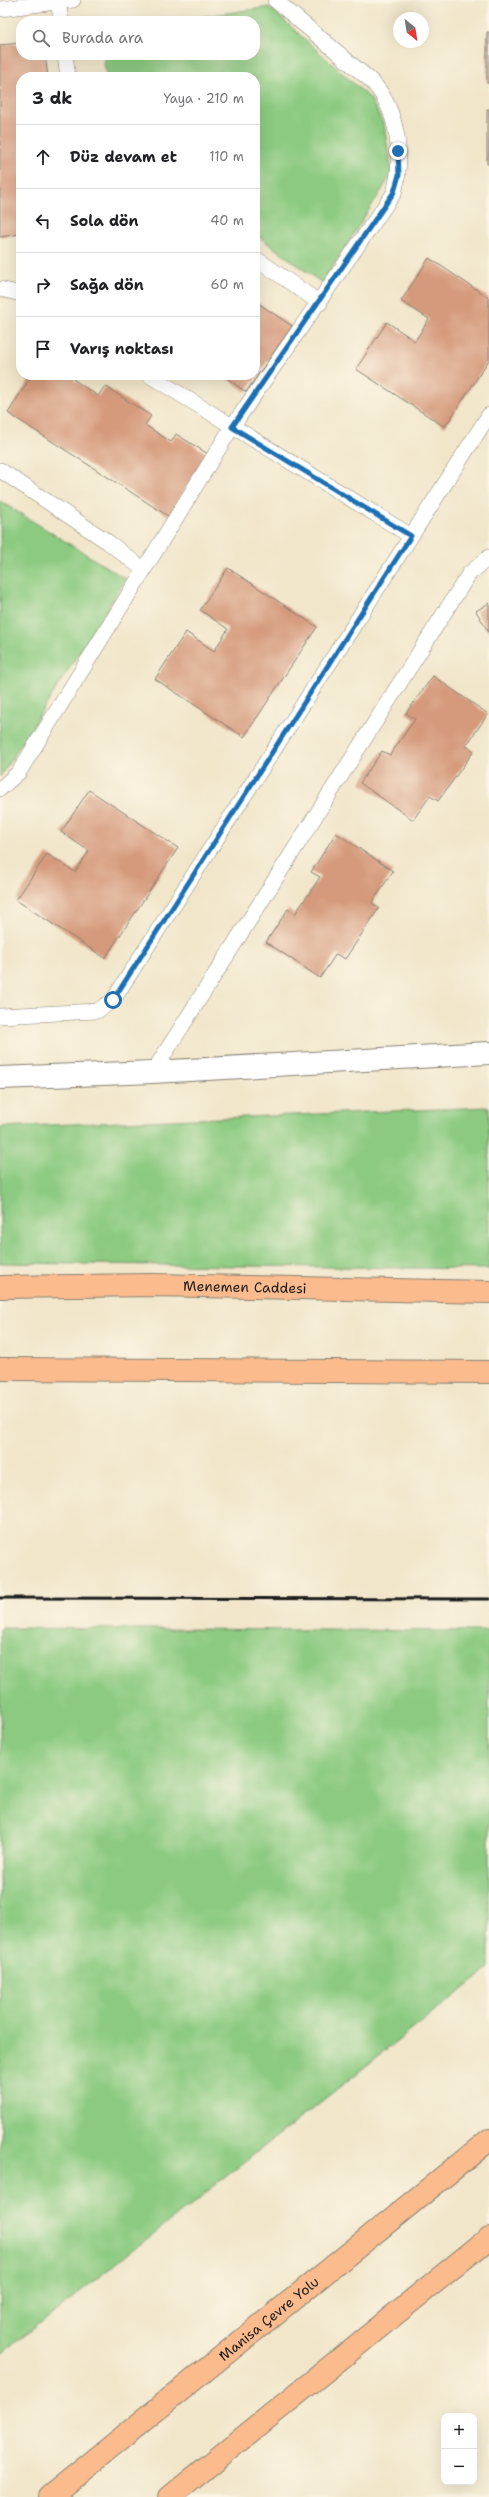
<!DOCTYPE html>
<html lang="tr">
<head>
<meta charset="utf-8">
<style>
  body { margin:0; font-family:"Shantell Sans",sans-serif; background:#f6f6f6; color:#202124 }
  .controls { position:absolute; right:12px; bottom:12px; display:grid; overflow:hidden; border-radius:8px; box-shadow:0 4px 16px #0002 }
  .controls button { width:36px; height:36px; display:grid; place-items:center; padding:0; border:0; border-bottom:1px solid #e0e0e0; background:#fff; color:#202124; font:20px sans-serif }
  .compass { position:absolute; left:393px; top:12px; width:36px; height:36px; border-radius:50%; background:#fff; box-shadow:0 4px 16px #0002; rotate:150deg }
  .stop { position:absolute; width:12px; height:12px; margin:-9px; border:3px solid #1f6fb2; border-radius:50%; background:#fff }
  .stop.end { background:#1f6fb2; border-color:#fff; box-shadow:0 1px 4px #0008 }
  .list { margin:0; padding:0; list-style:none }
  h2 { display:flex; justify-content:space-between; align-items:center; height:52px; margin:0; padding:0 16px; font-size:17px }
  h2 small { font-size:13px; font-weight:400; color:#757577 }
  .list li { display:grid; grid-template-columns:26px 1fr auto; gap:12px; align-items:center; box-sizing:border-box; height:64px; padding:0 16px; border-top:1px solid #e0e0e0 }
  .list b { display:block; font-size:15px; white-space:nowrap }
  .list em { font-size:13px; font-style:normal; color:#757577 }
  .icon { flex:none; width:22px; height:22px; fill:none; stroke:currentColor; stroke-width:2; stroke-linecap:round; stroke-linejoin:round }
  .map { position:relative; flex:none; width:489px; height:2497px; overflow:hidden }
  .search { position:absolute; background:#fff; box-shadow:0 4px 16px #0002; left:16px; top:16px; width:244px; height:44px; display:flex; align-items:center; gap:10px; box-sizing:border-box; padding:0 14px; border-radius:16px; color:#757577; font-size:15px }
  .panel { position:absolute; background:#fff; box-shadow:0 4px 16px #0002; left:16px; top:72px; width:244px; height:308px; border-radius:16px }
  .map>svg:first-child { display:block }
  .green { fill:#8bca80; stroke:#54734e }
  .building { fill:#d59a7c }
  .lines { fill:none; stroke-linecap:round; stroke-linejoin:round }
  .service-casing { stroke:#868173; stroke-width:16 }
  .minor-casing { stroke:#868173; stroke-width:24 }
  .primary-casing { stroke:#868173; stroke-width:24 }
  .trunk-casing { stroke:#868173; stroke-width:24 }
  .service { stroke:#fff; stroke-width:15 }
  .minor { stroke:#fff; stroke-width:22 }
  .primary { stroke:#fbbb8d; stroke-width:22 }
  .trunk { stroke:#fbbb8d; stroke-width:22 }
  .rail { stroke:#1c1c1c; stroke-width:3 }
  .route { stroke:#1f6fb2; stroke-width:5 }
  .labels { text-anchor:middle; stroke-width:3; stroke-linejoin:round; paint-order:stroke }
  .street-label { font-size:14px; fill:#1c1c1c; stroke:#fcf5e5 }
</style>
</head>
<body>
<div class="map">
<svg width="489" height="2497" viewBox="0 0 489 2497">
  <rect width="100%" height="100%" fill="#fcf5e5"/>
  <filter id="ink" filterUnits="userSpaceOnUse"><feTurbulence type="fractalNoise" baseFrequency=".025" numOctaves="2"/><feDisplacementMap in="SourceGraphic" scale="8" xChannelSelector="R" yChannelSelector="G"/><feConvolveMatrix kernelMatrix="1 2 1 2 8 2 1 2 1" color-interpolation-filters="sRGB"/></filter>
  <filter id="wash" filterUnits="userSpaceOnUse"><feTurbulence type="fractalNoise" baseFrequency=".012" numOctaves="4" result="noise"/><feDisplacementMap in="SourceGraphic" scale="16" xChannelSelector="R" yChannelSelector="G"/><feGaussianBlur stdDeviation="0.9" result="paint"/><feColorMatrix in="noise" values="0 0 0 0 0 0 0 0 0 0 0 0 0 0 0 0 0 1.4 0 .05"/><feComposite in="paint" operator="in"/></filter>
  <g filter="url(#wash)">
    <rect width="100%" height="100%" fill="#f1e6ca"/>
    <path class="green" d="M269 7 370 98 384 125 392 174 322 283 255 234V77H107L104 63 106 55H255V21H172Z
      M0 501 126 579 0 777Z
      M489 1107V1269L0 1263V1127Z
      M0 1628 489 1631V1969L0 2355Z"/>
    <g id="blocks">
      <path class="building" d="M487 32H489V83H487Z
        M21 43V55H45L48 77H21V234L0 237V45Z
        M487 109H489V164H487Z
        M429 258 489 298V360L445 427 356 369 387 322 415 341 429 319 401 301Z
        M255 301 292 326 246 392 222 375H255Z
        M32 375H77L74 380 98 396 105 386 151 416 145 425 171 442 176 434 208 454 168 516 8 413Z
        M228 568 317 627 244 737 155 679 186 632 214 651 228 629 200 610Z
        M489 603V633L476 611Z
        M433 676 488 714 466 746 474 751 438 801 430 796 413 820 360 783 382 751 390 755 415 719 406 713Z
        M89 790 178 848 105 958 16 900 47 854 75 872 89 851 61 832Z
        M336 833 393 871 372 903 379 908 345 959 336 954 320 978 266 942 288 909 295 914 320 877 311 872Z"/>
    </g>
  </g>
  <g filter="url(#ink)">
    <use href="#blocks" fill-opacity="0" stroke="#868173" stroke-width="1"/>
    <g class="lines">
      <defs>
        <path id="service" d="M58 0 61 21
          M0 9 73 0
          M65 55 68 77
          M255 258 320 303
          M0 289 21 294
          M149 375 411 536
          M0 470 108 542 144 570
          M0 789 19 772 232 427 394 193C404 158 398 110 373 83 364 73 352 66 343 57 320 38 298 19 275 0
          M0 1016 97 1011 113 1000 489 415
          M153 1072 469 574 489 557"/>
        <path id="minor" d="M0 1078 153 1072 489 1053"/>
        <g id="primary">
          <path id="s1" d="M0 1287 152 1285 489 1292"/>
          <path d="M0 1369 489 1372"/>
        </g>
        <g id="trunk">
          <path id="s2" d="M49 2497 489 2140"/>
          <path d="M170 2497 489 2238"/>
        </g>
      </defs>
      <use href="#service" class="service-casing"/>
      <use href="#minor" class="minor-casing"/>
      <use href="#primary" class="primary-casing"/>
      <use href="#trunk" class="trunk-casing"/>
      <use href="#service" class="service"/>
      <use href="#minor" class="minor"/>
      <use href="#primary" class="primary"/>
      <use href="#trunk" class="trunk"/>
      <path class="rail" d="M0 1598 489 1599"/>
    </g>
  </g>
  <g class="lines" filter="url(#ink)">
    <path class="route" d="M113 1000 411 536 232 427 394 192 399 175 398 151"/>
  </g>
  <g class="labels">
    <g class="street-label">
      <text dy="5" stroke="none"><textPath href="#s1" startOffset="245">Menemen Caddesi</textPath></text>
      <text dy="5" stroke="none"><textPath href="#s2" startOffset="283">Manisa Çevre Yolu</textPath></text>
    </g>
  </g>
</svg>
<div class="controls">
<button>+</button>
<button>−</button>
</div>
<svg class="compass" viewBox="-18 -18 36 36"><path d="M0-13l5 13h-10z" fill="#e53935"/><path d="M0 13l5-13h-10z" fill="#757577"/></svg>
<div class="stop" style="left:113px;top:1000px"></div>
<div class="stop end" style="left:398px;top:151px"></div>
<div class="search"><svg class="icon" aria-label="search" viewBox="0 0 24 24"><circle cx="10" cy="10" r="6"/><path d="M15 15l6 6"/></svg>Burada ara</div>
<section class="panel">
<h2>3 dk<small>Yaya · 210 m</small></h2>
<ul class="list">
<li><svg class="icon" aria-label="ahead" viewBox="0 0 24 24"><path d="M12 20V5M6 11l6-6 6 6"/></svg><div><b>Düz devam et</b></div><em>110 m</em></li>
<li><svg class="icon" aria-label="left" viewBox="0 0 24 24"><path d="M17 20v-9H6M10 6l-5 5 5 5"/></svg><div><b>Sola dön</b></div><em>40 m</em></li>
<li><svg class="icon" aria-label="right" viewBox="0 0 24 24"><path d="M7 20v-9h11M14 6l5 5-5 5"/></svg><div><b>Sağa dön</b></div><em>60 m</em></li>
<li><svg class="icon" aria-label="arrive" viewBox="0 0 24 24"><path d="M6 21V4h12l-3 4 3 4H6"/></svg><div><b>Varış noktası</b></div></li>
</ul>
</section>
</div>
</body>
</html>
